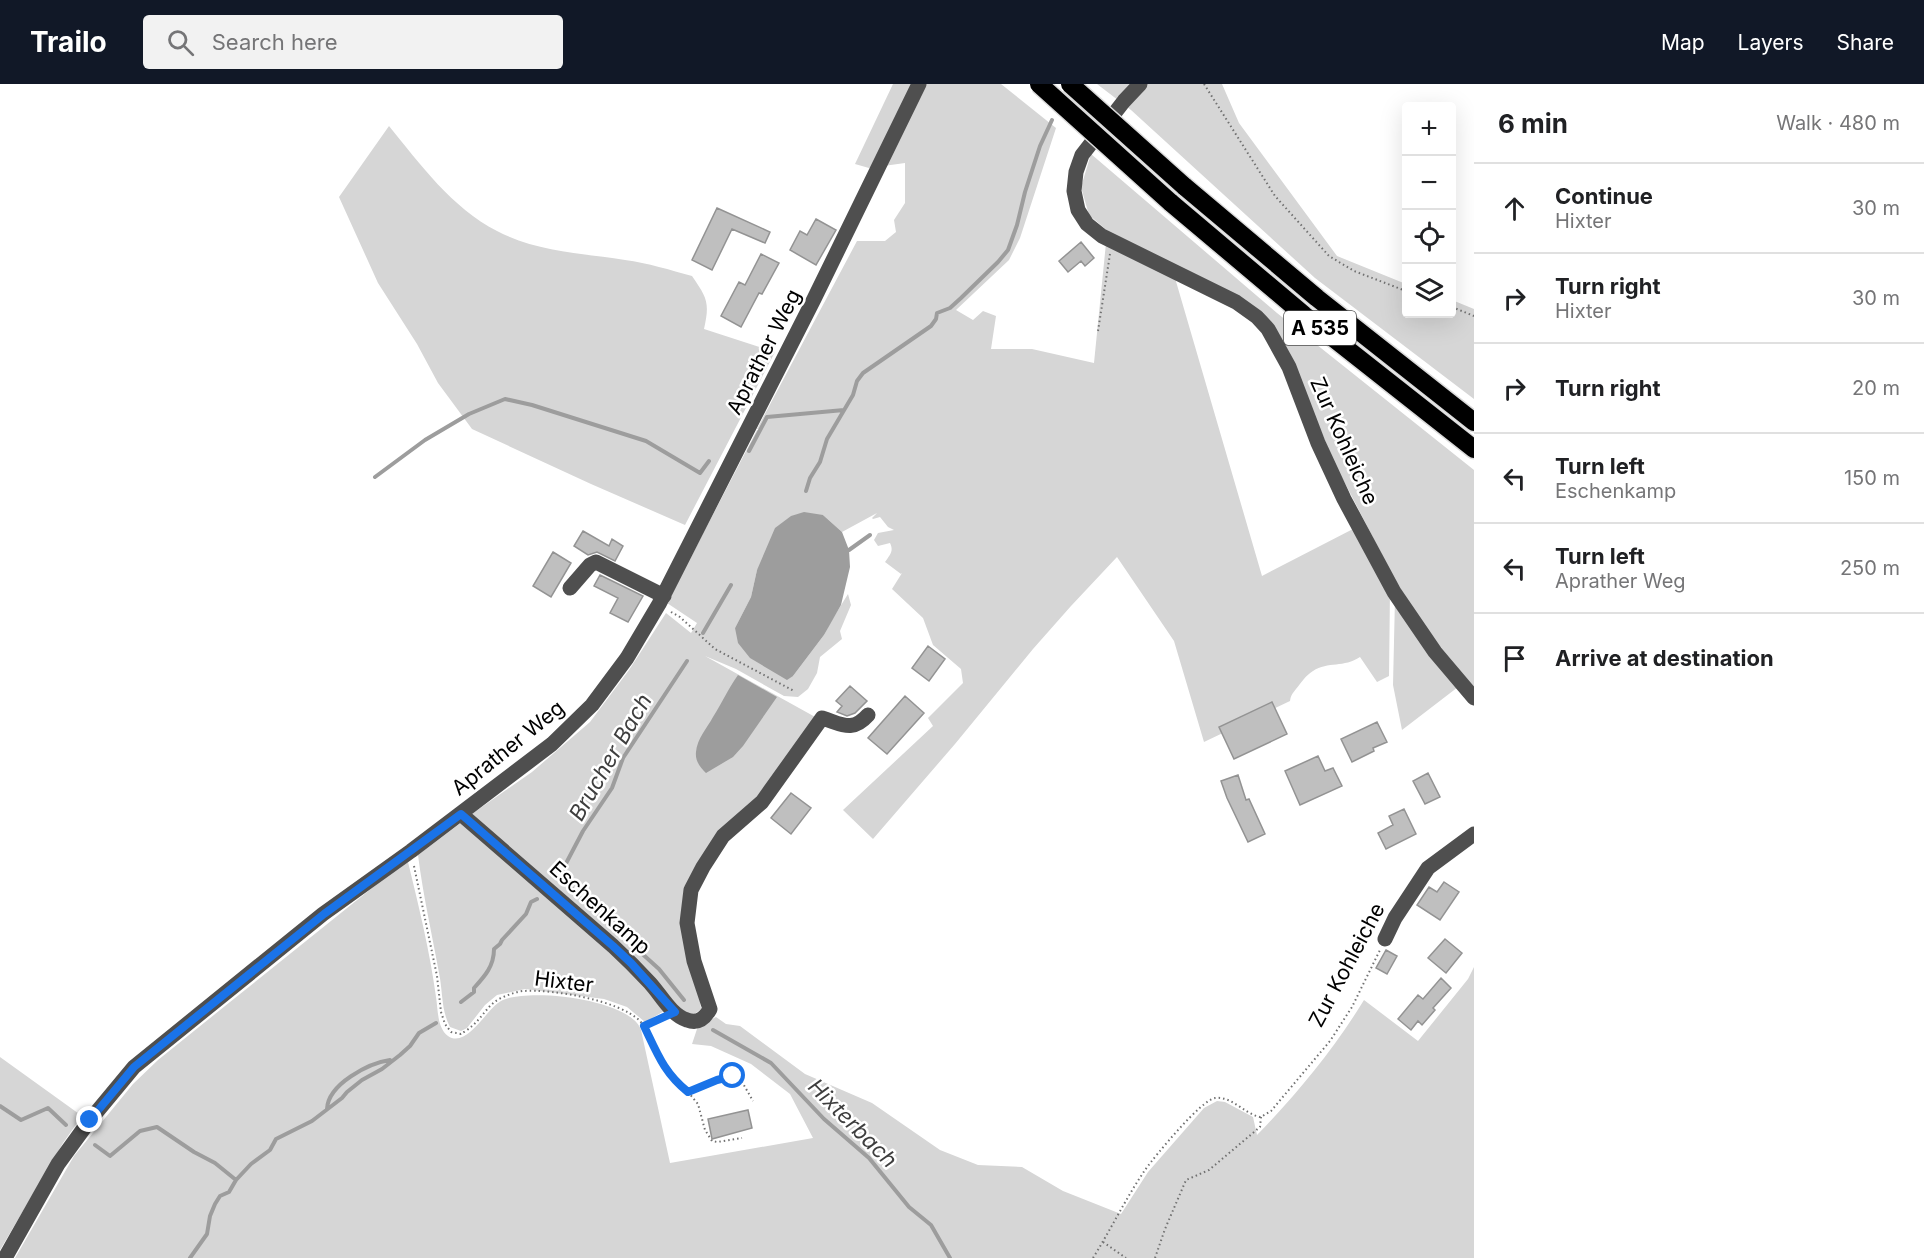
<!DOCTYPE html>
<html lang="en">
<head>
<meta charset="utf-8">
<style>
  body { margin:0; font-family:Inter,sans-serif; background:#f2f2f2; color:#202124 }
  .controls { position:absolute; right:18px; top:18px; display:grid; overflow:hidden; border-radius:6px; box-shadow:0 6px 24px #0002 }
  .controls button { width:54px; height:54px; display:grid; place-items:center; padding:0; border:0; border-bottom:2px solid #e0e0e0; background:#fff; color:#202124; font:30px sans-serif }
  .stop { position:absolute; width:18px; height:18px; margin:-14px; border:4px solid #1a73e8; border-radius:50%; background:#fff }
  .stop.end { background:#1a73e8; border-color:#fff; box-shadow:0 2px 6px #0008 }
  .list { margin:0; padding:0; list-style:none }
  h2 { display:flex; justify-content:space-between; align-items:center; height:78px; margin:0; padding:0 24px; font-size:26px }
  h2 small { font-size:20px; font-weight:400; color:#757577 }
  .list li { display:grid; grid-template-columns:39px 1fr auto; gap:18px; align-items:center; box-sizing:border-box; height:90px; padding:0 24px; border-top:2px solid #e0e0e0 }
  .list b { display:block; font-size:22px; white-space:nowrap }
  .list p { margin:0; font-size:20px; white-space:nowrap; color:#757577 }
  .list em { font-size:20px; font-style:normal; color:#757577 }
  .icon { flex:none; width:33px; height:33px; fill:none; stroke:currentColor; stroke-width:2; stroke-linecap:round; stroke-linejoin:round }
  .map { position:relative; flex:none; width:1474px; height:1174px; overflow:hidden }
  header { display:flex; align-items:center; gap:36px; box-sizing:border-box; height:84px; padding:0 30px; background:#111827; color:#fff }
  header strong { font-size:28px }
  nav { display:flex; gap:33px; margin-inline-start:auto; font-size:21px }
  .search { width:420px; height:54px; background:#f2f2f2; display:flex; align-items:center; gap:15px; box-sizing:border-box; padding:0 21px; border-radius:6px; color:#757577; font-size:22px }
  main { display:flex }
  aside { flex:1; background:#fff }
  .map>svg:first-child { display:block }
  .green { fill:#d6d6d6 }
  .water { fill:#9d9d9d }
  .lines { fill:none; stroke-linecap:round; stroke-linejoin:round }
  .stream { stroke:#9d9d9d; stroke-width:4 }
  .building { fill:#bfbfbf; stroke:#939393; stroke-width:1.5 }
  .highway-casing { stroke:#dbdbdb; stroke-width:21 }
  .path { stroke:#717171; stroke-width:2; stroke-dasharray:1.5 3; stroke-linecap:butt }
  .minor { stroke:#4f4f4f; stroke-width:15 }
  .highway { stroke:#000; stroke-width:18 }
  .highway-bridge-casing { stroke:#dbdbdb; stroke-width:21; stroke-linecap:butt }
  .highway-bridge { stroke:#000; stroke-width:18 }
  .route { stroke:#1a73e8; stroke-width:8 }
  .labels { text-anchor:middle; stroke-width:5; stroke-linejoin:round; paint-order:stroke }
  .shield { fill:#fff; stroke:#4c4c4c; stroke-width:1.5 }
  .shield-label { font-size:20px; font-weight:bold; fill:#000 }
  .street-label { font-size:21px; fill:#000; stroke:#fff }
  .water-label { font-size:22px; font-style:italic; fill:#3e3e3e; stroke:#fff }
</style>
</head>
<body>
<header>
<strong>Trailo</strong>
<div class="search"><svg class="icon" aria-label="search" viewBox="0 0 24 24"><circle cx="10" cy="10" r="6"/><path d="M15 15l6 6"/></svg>Search here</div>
<nav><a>Map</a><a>Layers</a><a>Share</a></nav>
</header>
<main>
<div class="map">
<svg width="1474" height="1174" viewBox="0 0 1474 1174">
  <rect width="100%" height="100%" fill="#fff"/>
  <path class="green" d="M893 0H1001L1056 44 1020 154 1009 176 956 226 973 236 983 227 996 232 991 265H1032L1094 279 1106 159 1175 194 1262 492 1353 445 1390 506 1389 592 1377 598 1360 573C1344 584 1328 577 1313 587 1306 591 1301 599 1296 605 1292 610 1291 611 1290 617L1204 658 1174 557 1117 473 1071 522 1033 565 955 660 873 755 843 726 933 642 928 634 963 599 961 585 933 561 923 534 892 505 902 489 901 490 885 478C890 471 894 467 890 459L878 462 874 456 878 449 894 446 888 443 880 433 873 435 872 434 877 429 842 448 823 431 757 486 751 513 735 544 793 592 824 551 830 539 848 510 851 521 840 547 842 555 820 573 817 589 808 605 798 613 784 612 736 585 705 572 817 634 764 710 684 803 701 925 692 932 684 929 469 732 532 688 590 638 629 586 666 529 691 549 697 539 667 519 757 346H760L757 345 857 157H885L896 148 894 136 905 119V79L869 84 855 80Z
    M1097 0H1222L1239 39 1337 172 1406 200V230H1452V216L1474 225V315L1315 194 1131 26Z
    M389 42C420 80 452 124 497 147 537 168 581 169 625 176 648 179 670 186 692 192 707 214 710 218 704 245L775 268 685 441 591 400 472 345 438 299 417 260 378 199 339 113Z
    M1091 70 1277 229 1474 386V604L1441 568 1395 496 1332 374 1289 268 1263 228 1116 154 1089 131 1081 103Z
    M1395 514 1458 603 1402 646 1393 601Z
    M462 738 628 884 666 926 645 938 627 923 604 915 525 905 497 911 485 921 467 944 461 947 450 943C441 926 443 908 439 889 432 850 423 811 418 771Z
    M408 778C419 823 430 868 436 913 438 925 437 944 448 952 467 965 487 924 501 917 527 903 631 915 641 946L670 1079 813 1054 790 1010 751 980 711 962 692 960 698 942 716 933 726 940 740 942 805 990 872 1019 940 1066 978 1081 1022 1083 1063 1107 1121 1130 1148 1088 1204 1024 1217 1017 1225 1018 1253 1033 1257 1051C1297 1010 1334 965 1364 916L1418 957 1468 895 1474 883V1174H15L74 1072 133 1000 158 976 230 918 382 796Z
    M0 973 82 1032 63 1059 0 1166Z"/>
  <path class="water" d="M804 428 823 431 842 448 849 466 850 483 841 521 824 551 793 592 787 596 750 574 738 559 735 544 751 513 757 486 775 444 791 432Z
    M738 591 777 613 743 662 733 673 706 689C700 683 695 677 696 668 697 655 707 644 713 633 722 619 728 605 738 591Z"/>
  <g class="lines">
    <path class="stream" d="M749 367 767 333 844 326
      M375 393 425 356 469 330 505 315 532 321 646 357 700 389 709 377
      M806 407 810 394 820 378 827 355 853 311 857 297 863 289 931 242 936 235 937 229 950 224 961 214 998 178 1008 166 1017 141 1025 108 1040 62 1052 36
      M849 466 870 451
      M703 549 731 501
      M684 916 659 885 575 809 565 795 562 787 583 747 612 704 623 674 687 577
      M461 918 474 908V904C485 892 494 882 494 865L500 860 502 856 526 830 531 818 537 815
      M713 946 771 979 824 1035 869 1074 909 1123 931 1141 950 1174
      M0 1022 21 1036 48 1024 66 1041
      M327 1025C328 1000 369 979 390 976
      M95 1061 110 1072 140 1047 157 1043 194 1068 215 1079 236 1096
      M190 1174 207 1150 210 1132 215 1120 220 1112 229 1108 236 1096 251 1080 270 1066 276 1055 312 1037 342 1014 347 1008 362 996 382 985 400 971 410 962 419 949 436 939"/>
  </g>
  <path class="building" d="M717 124 770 148 765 159 732 145 712 186 692 176Z
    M816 135 836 146 816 181 790 166 800 147 807 151Z
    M1081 158 1094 174 1085 182 1081 177 1068 188 1059 177Z
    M761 170 779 179 762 210 759 209 741 243 721 232 739 198 745 201Z
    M583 447 609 462 612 455 623 462 615 477 597 468 588 471 574 462Z
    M553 468 571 479 551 513 533 502Z
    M600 491 643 512 628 538 610 529 618 514 594 502Z
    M928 562 945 575 929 597 912 584Z
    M850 602 867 617 855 629 847 632 837 628 842 622 836 617Z
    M905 612 924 629 887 670 868 654Z
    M1272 618 1287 650 1234 675 1219 643Z
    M1377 638 1387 658 1373 664 1374 667 1352 678 1341 655Z
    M1318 672 1325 687 1333 684 1342 702 1300 721 1285 687Z
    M1428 689 1440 713 1425 720 1413 697Z
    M1238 691 1246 716 1249 715 1265 750 1248 758 1227 714 1221 697Z
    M791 709 811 724 791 750 771 734Z
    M1404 725 1416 750 1386 765 1378 749 1393 741 1389 732Z
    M1444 798 1459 808 1440 836 1417 821 1429 803 1437 808Z
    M1445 855 1462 869 1446 889 1428 874Z
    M1386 866 1397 872 1387 890 1376 884Z
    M1441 894 1451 904 1433 924 1435 926 1422 941 1418 937 1411 946 1398 935 1418 911 1423 915Z
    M748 1026 752 1044 712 1055 708 1035Z"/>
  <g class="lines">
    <defs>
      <path id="highway" d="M1184 102 1317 214 1474 338
        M1170 118 1304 231 1474 365"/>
    </defs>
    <use href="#highway" class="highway-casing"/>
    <path class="path" d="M1204 0 1275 112 1329 172 1354 187 1406 207
      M1452 223 1474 232
      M1098 247 1110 170
      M671 528 680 533 715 565 794 607
      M414 782 437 892 441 928 445 940 451 948 461 950C464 948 469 945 472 942 483 933 488 920 501 914 508 911 515 908 523 907 552 905 619 916 640 937 645 943 648 951 651 957 662 979 669 993 688 1008L717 996 733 992 741 996 753 1017
      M644 942 660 935
      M688 1008 698 1020 705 1046 712 1057 717 1058 742 1054
      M1103 1158 1126 1174
      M1093 1174C1111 1145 1126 1114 1145 1086 1155 1072 1201 1016 1215 1014 1233 1012 1245 1031 1261 1033L1271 1027 1330 957 1352 923 1380 866
      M1155 1174 1165 1145 1186 1096 1209 1086 1260 1043 1261 1033"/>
    <path class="minor" d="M1140 0 1124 17 1082 71 1076 88 1074 107 1078 126 1087 140 1102 152 1236 218 1257 233 1268 245 1289 283 1318 359 1344 415 1394 508 1435 568 1474 614
      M570 504 590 481 596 478 664 512
      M461 730 613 862C626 874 638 886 650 899 661 911 671 931 687 936 698 940 705 934 710 925L694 877 687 839 691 806 703 783 723 752 762 718 822 634C842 640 852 649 868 631
      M1385 855 1395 834 1428 784 1474 750
      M5 1174 58 1080 90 1036 134 983 323 830 411 767 552 660 592 621 627 574 659 520 814 215 919 0"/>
    <use href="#highway" class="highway"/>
    <defs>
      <path id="highway-bridge" d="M1039 0 1170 118
        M1070 0 1184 102"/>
    </defs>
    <use href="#highway-bridge" class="highway-bridge-casing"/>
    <use href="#highway-bridge" class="highway-bridge"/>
  </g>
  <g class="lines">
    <path class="route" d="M90 1036 134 983 324 830 461 730 613 862 631 879 675 928 644 942C657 969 664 989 688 1008L717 996 733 992"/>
  </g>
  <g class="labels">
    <rect class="shield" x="1284" y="227" width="72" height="34" rx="4.5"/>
    <g class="shield-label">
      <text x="1320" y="251">A 535</text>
    </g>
    <g class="street-label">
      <text transform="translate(764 268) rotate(-63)" y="7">Aprather Weg</text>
      <text transform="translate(1344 357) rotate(66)" y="7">Zur Kohleiche</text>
      <text transform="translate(508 664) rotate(-39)" y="7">Aprather Weg</text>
      <text transform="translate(600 824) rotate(42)" y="7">Eschenkamp</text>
      <text transform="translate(1347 881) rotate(-62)" y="7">Zur Kohleiche</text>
      <text transform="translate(564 898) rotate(7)" y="7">Hixter</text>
    </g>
    <g class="water-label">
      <text transform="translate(610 673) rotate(-60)" y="8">Brucher Bach</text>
      <text transform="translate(853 1039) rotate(45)" y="8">Hixterbach</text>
    </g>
  </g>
</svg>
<div class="controls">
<button>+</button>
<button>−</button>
<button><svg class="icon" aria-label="locate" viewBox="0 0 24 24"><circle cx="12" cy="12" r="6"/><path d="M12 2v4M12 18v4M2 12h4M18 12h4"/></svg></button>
<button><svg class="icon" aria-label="layers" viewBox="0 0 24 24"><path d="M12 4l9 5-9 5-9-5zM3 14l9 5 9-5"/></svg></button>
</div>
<div class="stop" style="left:733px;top:992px"></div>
<div class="stop end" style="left:90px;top:1036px"></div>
</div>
<aside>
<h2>6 min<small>Walk · 480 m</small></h2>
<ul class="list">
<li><svg class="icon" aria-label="ahead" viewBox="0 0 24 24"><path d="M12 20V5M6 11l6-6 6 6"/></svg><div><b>Continue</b><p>Hixter</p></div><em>30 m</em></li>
<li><svg class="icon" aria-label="right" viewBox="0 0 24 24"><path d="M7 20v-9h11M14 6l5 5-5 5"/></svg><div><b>Turn right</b><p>Hixter</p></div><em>30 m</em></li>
<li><svg class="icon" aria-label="right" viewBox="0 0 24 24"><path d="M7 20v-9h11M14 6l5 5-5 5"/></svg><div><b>Turn right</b></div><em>20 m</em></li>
<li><svg class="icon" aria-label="left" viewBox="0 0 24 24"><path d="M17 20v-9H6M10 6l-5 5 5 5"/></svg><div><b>Turn left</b><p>Eschenkamp</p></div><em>150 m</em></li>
<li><svg class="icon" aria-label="left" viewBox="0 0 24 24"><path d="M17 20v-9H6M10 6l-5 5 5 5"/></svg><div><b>Turn left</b><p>Aprather Weg</p></div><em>250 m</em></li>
<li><svg class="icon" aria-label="arrive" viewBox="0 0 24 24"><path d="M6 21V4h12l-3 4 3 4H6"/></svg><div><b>Arrive at destination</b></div></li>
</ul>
</aside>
</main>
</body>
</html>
